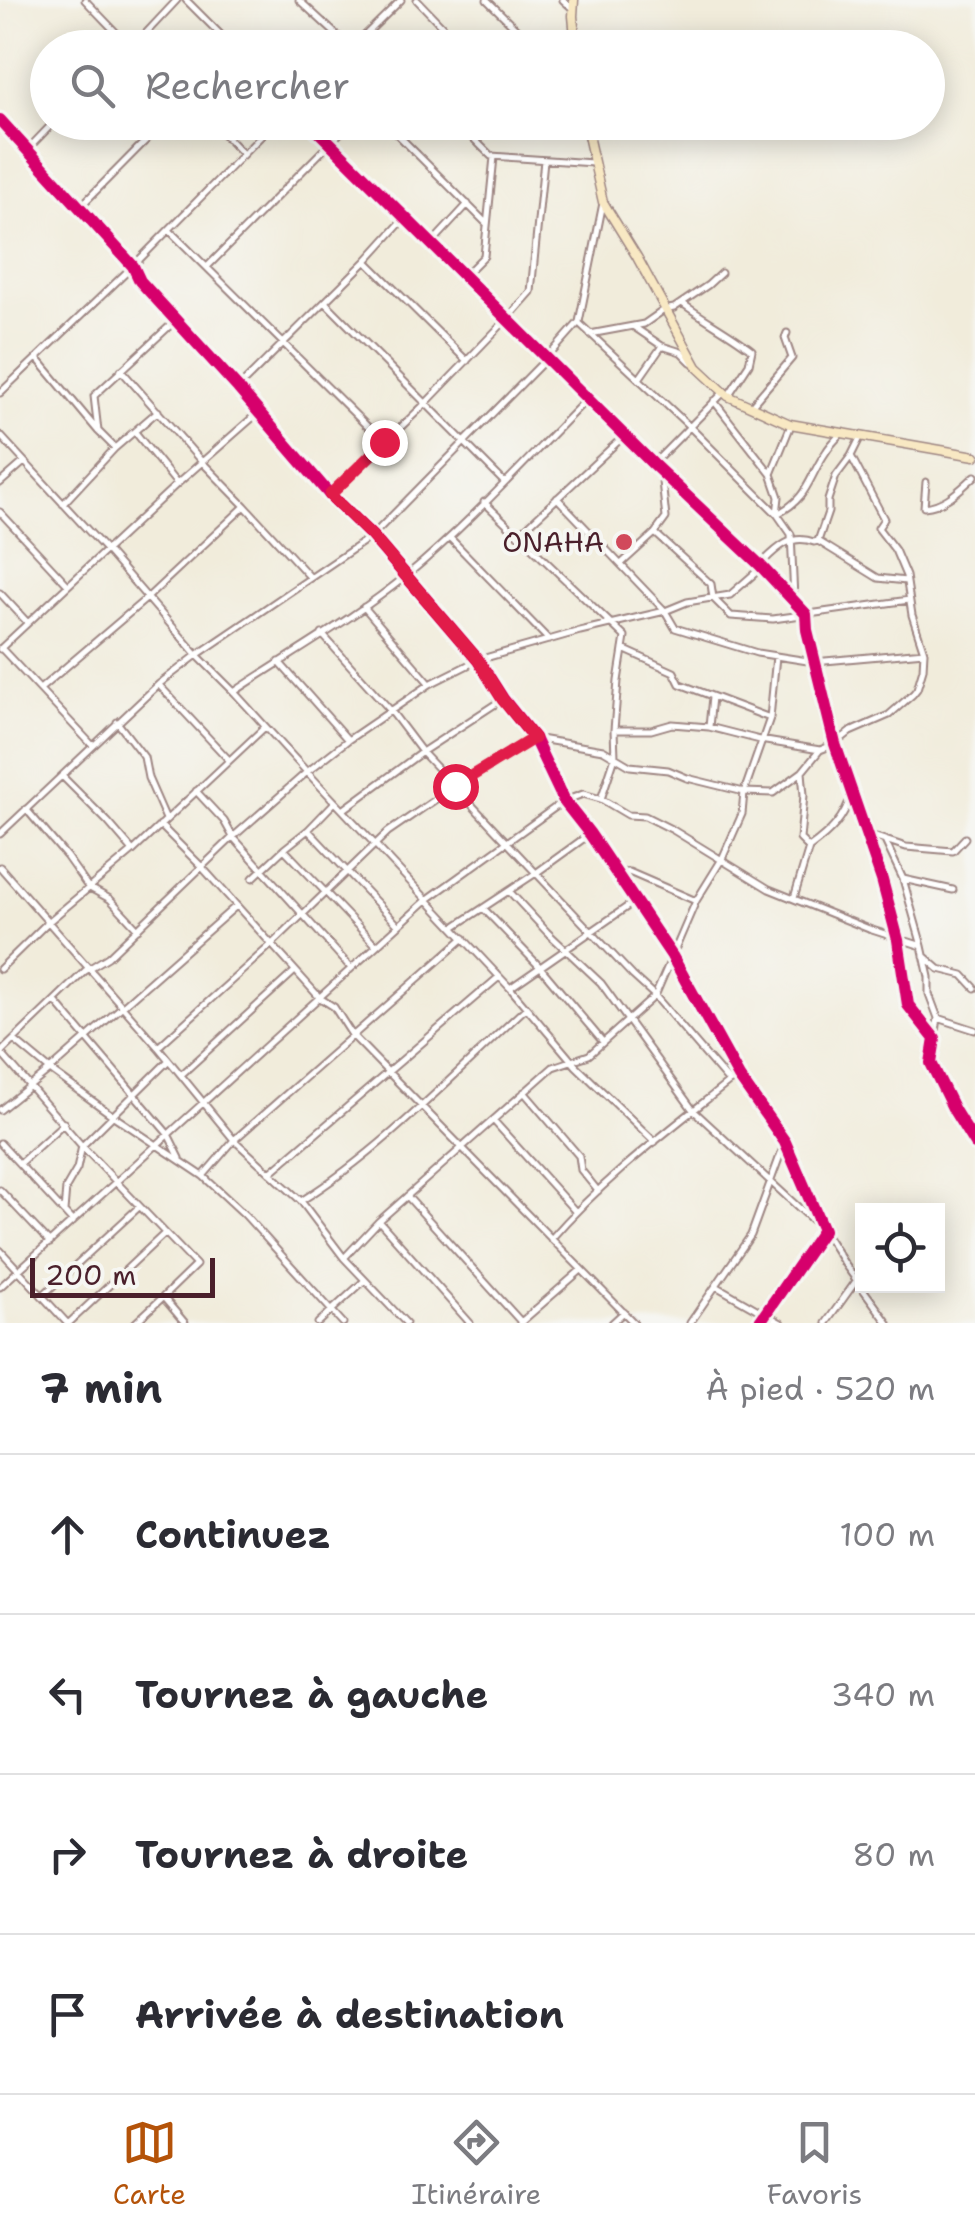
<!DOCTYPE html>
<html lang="fr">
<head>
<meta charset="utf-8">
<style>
  body { margin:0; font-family:"Shantell Sans",sans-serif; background:#f2f2f3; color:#2b2b33 }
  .controls { position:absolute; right:30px; bottom:30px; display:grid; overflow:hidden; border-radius:0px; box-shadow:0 5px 25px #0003 }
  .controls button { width:90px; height:90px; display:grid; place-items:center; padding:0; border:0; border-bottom:2px solid #e1e1e2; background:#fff; color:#2b2b33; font:50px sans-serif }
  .scale { position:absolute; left:30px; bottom:25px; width:185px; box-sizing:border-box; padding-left:10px; border:5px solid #4a1f2b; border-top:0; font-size:28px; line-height:35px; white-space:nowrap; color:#4a1f2b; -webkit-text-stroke:8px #f6f6f2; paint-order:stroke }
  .stop { position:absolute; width:30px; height:30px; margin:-22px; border:8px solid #e11d48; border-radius:50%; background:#fff }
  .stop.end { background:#e11d48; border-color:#fff; box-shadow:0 2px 10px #0008 }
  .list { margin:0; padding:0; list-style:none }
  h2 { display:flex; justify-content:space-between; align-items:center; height:130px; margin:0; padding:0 40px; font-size:42px }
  h2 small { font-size:32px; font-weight:400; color:#7c7c81 }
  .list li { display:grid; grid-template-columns:65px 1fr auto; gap:30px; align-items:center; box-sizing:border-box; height:160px; padding:0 40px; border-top:2px solid #e1e1e2 }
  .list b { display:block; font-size:38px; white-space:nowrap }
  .list em { font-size:32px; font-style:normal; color:#7c7c81 }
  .icon { flex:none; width:55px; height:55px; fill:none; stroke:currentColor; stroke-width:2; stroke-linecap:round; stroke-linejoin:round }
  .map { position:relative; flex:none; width:975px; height:1323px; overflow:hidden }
  .search { position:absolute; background:#fff; box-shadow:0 5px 25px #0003; left:30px; right:30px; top:30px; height:110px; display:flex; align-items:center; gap:25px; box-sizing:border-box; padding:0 35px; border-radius:55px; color:#7c7c81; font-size:38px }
  .sheet { height:770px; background:#fff }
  nav { display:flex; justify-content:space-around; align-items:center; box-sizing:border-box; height:140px; border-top:2px solid #e1e1e2; background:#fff; font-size:28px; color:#7c7c81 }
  nav a { display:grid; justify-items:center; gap:5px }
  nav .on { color:#b45309 }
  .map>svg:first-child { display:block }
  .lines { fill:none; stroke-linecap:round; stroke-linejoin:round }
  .street-casing { stroke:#9e8683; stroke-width:9 }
  .secondary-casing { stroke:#9e8683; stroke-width:11 }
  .street { stroke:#fff; stroke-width:5 }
  .secondary { stroke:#f8e8c3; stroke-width:8 }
  .cycleway-casing { stroke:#f6f6f2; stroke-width:19 }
  .cycleway { stroke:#d6006c; stroke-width:12 }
  .route { stroke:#e11d48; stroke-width:12 }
  .poi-dot { fill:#d1495b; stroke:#f6f6f2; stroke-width:4 }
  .labels { text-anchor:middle; stroke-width:8; stroke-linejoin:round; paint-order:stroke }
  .poi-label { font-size:28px; fill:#4a1f2b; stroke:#f6f6f2; text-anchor:end }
</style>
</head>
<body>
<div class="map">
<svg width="975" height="1323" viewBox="0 0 975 1323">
  <rect width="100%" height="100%" fill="#f6f6f2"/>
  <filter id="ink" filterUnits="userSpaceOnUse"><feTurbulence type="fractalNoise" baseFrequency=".01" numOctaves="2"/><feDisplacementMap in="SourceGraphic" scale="20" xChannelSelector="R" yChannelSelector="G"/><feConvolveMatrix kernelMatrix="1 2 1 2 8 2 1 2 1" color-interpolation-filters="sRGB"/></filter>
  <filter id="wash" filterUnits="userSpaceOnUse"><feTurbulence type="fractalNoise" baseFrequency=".0048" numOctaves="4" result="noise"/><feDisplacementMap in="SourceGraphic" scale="40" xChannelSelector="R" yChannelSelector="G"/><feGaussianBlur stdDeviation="2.25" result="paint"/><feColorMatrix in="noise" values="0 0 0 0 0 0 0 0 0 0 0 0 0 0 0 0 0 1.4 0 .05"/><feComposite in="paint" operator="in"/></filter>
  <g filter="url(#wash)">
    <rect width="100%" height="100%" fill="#f1ecdb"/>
  </g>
  <g filter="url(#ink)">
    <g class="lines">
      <defs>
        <path id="street" d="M85 0 131 48
          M186 0 234 48
          M299 0 351 48
          M417 0 463 48
          M487 0 536 48
          M563 0 573 9
          M132 48 177 0
          M352 48 401 0
          M425 48 444 29
          M0 120 133 266 140 281 238 388 330 495 372 536 478 660 503 699 534 738 564 801 590 834 672 956 739 1077 785 1142 823 1230 759 1323
          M212 122 243 154
          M309 122 653 464 760 565 806 614 807 630 835 744 882 880 898 940 908 1005 935 1039 931 1063 954 1110 975 1144
          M385 122 486 223
          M457 122 491 156 593 163
          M28 149 54 122
          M80 207 164 122
          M169 230 384 443
          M431 244 468 204
          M366 261 467 361
          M207 267 351 122
          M465 275 484 256 494 157
          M325 302 504 482
          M682 303C705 320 729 332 752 350L749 364 728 396
          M579 323 689 426 777 514 791 534 794 598
          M634 327 662 346 681 352 691 362
          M590 334 644 324 664 310 674 308 708 285 721 273
          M37 358 98 431 115 448
          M121 370 202 462 245 506 310 577
          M639 379 662 346
          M238 388 366 261 404 219
          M0 393 133 266 275 122
          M714 401 771 474 779 497 777 514
          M751 406 792 358 785 338 787 333
          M98 431 94 396 175 321
          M135 432 177 484
          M0 435 106 550 197 655 234 692 307 772 510 988 576 1066 655 1142
          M653 464 724 392
          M771 474 791 425
          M926 482 924 507C946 505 959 490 975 476
          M0 483 24 462
          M330 495 425 404 507 319 531 292 544 160
          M557 498 665 611 675 628 757 653 814 662 924 652 912 615 906 576 895 550 878 528 884 519 851 456
          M484 502 625 637 618 681 614 730 615 757 601 799
          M63 504 115 448 158 411
          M0 512 68 585
          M777 514C809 498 808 478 826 452 830 445 836 439 842 433
          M655 533 711 584 713 598 731 616 773 619 909 600
          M518 535 625 435
          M450 538 549 640
          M818 541 878 578 906 581
          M621 564 655 533 666 518 661 472
          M760 565C776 549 790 533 814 542L818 541 828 512V500L836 476 851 456 861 436
          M0 593 27 622
          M364 607 430 684
          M322 634 391 711 422 752 633 976 655 996 729 1082
          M1 648 93 746
          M0 649 177 484 259 412
          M623 649 674 672 680 684 770 718
          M279 662 348 740
          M159 685 229 760
          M40 689 147 598 245 506
          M234 692C291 654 353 619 406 576 471 522 528 458 588 398
          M117 722 144 757 148 778 166 819
          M709 727 712 697
          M614 730H651L672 724 709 727 760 740 820 750
          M63 777 108 822 133 851
          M196 791 224 821 233 837 351 968
          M26 809 66 856 88 887 110 899 138 929
          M343 810 422 752 503 699
          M160 825 201 866 320 998 334 1007 352 1035 388 1072 634 1323
          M308 830 398 925
          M0 834 159 684 197 655 372 536 547 358 579 322 603 203
          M867 834 906 847 953 851 965 838
          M885 841 903 879 922 946 929 977V994L938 1018 935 1039
          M809 848C831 832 844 819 852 793
          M284 849 376 945
          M0 867 158 1047 234 1140 301 1201 344 1258 406 1323
          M615 873 629 872 696 901
          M253 878 284 849 308 830 335 802
          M903 879 953 890
          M509 891 547 932 601 983 693 1110 823 1230 846 1266 888 1323
          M794 898 809 848 800 839 804 795 802 772 820 750 835 744 850 732 889 715 913 694 917 689 923 669 924 652
          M483 908 540 967 603 1042
          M454 927 536 873 590 834
          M924 956 939 969 963 975 975 988
          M0 969 47 923 133 851 265 727
          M510 988 634 902
          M55 1001 168 1134 180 1158
          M938 1018 975 1030
          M14 1040 50 1070 112 1115 203 1176 245 1215 343 1323
          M158 1047 272 944 388 832 455 786 534 738 603 750 630 766 668 770 687 778 744 792 773 793 802 772
          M0 1052 82 1146 196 1265 163 1297 185 1323
          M0 1053 85 971 108 957 233 837 307 772 348 740 430 684 478 660 580 631 665 611 687 602 730 595 762 567
          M181 1075 295 971
          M524 1092 579 1156 581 1170 598 1191
          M0 1110 50 1070 236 906
          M493 1120 575 1211
          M0 1143 73 1222
          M20 1163 64 1123
          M270 1173 499 977
          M203 1176 234 1140 464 938
          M0 1190 50 1243
          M407 1196 522 1323
          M301 1201C384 1149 454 1074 526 1008
          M64 1212 66 1188 77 1169 82 1146 168 1061
          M379 1221 470 1323
          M551 1239C603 1179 668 1131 729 1082L739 1077
          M0 1250 67 1323
          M344 1258 379 1221 553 1067 589 1055 655 996 696 901 722 859 742 814 744 792 770 718 776 656
          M716 1286 781 1323
          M0 1287 428 899 564 801 583 794 601 799 628 815 645 816 673 830 769 889 869 929 922 946
          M42 1296 139 1207
          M69 1323 165 1233
          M135 1323 162 1298
          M318 1323 365 1280
          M520 1323 581 1270
          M612 1323 624 1312
          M690 1323 751 1235 785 1142
          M826 1323 856 1281"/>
        <path id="secondary" d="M574 0 573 16 576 48
          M585 122 603 202 637 257 697 367 728 396 790 424 975 456"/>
      </defs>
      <use href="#street" class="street-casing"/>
      <use href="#secondary" class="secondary-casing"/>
      <use href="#street" class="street"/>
      <use href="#secondary" class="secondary"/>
      <defs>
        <path id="cycleway" d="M0 120 133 266 140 281 238 388 330 495 372 536 478 660 503 699 534 738 564 801 590 834 672 956 739 1077 785 1142 823 1230 759 1323
          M309 122 653 464 760 565 806 614 807 630 835 744 882 880 898 940 908 1005 935 1039 931 1063 954 1110 975 1144"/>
      </defs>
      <use href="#cycleway" class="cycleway-casing"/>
      <use href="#cycleway" class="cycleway"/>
    </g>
  </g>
  <g class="lines" filter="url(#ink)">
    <path class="route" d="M384 442 330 495 372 536 478 660 503 700 534 738 455 786"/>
  </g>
  <circle class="poi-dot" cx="624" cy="542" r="10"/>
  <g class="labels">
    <g class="poi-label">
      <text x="604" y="552">ONAHA</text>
    </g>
  </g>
</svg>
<div class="controls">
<button><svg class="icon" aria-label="locate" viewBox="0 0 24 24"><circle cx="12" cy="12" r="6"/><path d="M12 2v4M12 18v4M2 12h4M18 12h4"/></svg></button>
</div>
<div class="scale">200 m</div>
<div class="stop" style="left:455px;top:786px"></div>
<div class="stop end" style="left:384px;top:442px"></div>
<div class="search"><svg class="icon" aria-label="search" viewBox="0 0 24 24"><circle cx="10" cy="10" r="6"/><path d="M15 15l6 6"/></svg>Rechercher</div>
</div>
<section class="sheet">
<h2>7 min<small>À pied · 520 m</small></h2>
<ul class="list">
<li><svg class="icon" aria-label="ahead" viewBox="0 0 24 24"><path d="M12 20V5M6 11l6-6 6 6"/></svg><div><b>Continuez</b></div><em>100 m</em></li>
<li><svg class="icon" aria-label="left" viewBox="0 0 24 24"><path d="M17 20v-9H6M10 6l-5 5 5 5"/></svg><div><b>Tournez à gauche</b></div><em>340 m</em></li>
<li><svg class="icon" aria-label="right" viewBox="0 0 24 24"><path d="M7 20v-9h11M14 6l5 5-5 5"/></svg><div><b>Tournez à droite</b></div><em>80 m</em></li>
<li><svg class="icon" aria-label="arrive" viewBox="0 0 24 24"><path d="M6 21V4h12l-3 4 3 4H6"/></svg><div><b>Arrivée à destination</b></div></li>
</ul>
</section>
<nav>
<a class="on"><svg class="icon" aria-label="map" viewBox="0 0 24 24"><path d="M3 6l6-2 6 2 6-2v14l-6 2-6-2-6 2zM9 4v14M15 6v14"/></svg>Carte</a>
<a><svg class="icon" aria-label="directions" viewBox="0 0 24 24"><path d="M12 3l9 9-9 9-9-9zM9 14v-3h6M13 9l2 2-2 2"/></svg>Itinéraire</a>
<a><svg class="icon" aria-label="saved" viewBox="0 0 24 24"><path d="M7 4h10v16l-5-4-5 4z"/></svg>Favoris</a>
</nav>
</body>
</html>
